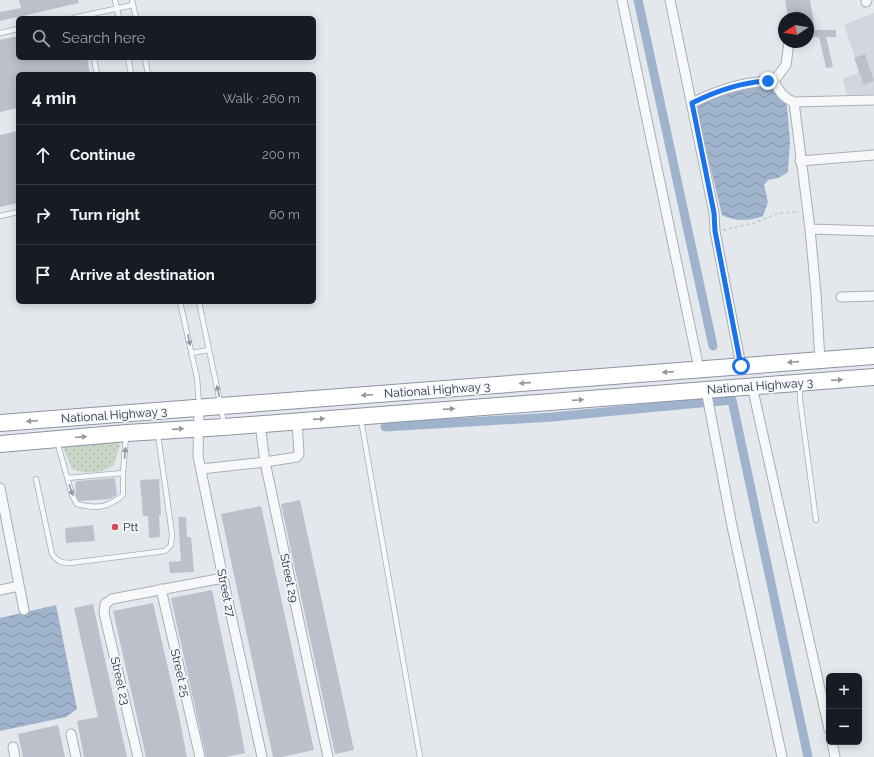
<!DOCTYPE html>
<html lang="en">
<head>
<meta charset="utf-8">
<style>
  body { margin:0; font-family:Raleway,sans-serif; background:#20242c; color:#f1f3f6 }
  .controls { position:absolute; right:12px; bottom:12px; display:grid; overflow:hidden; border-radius:6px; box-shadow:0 2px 10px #0003 }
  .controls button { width:36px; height:36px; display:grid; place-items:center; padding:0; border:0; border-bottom:1px solid #363941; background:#171b24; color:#f1f3f6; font:20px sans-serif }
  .compass { position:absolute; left:778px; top:12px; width:36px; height:36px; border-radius:50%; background:#171b24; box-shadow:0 2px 10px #0003; rotate:258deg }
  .stop { position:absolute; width:12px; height:12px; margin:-9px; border:3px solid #1a73e8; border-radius:50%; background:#fff }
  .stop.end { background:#1a73e8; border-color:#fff; box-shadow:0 1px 4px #0008 }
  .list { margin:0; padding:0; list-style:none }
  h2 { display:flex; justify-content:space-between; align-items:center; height:52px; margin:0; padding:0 16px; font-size:17px }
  h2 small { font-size:13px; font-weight:400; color:#9ea1a6 }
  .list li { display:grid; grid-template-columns:26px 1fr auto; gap:12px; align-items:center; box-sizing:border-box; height:60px; padding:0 16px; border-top:1px solid #363941 }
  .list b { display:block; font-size:15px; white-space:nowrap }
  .list em { font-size:13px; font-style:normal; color:#9ea1a6 }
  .icon { flex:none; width:22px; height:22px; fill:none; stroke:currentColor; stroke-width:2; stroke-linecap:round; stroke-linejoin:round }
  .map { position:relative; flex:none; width:874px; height:757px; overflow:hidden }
  .search { position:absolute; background:#171b24; box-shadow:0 2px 10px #0003; left:16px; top:16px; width:300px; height:44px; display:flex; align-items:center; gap:10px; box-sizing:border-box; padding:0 14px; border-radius:6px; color:#9ea1a6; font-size:15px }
  .panel { position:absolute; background:#171b24; box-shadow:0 2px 10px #0003; left:16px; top:72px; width:300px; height:232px; border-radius:6px }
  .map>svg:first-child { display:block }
  .built { fill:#d2d6de }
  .grass { fill:url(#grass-dots) }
  .water { fill:url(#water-waves) }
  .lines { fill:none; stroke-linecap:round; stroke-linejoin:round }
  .canal { stroke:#9fb4cc; stroke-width:9 }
  .building { fill:#bbc0ca }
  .lane-casing { stroke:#a9aeb7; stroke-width:6 }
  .street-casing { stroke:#a9aeb7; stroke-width:11 }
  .highway-casing { stroke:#8b94a3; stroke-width:18 }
  .path { stroke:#c2c5cb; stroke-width:1.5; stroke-dasharray:3 3; stroke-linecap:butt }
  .lane { stroke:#f7f8fa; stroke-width:4.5 }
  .street { stroke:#f7f8fa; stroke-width:9 }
  .highway { stroke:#fff; stroke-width:16 }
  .oneway { fill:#9196a0 }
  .oneway2 { fill:#959aa2 }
  .route { stroke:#1a73e8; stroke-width:5 }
  .poi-dot { fill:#d1495b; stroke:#f4f6f9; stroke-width:1.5 }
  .labels { text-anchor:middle; stroke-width:3.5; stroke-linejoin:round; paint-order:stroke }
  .street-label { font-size:12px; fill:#2b3445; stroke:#f4f6f9 }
  .poi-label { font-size:12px; fill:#2b3445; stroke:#f4f6f9; text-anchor:start }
</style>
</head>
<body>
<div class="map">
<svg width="874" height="757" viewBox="0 0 874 757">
  <defs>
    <pattern id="grass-dots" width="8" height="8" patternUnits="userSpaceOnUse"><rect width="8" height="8" fill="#c9d6c5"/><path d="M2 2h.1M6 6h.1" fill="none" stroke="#adb8ab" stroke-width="1.8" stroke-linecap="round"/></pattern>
    <pattern id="water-waves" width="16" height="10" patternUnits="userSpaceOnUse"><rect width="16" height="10" fill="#9fb4cc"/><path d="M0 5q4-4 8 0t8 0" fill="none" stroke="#8293a7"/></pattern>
  </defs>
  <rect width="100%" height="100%" fill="#e4e7ec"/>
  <path class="built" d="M874 13V94L847 95 843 79 860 72 844 25Z"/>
  <path class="grass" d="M117 442 120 445 114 465C101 474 86 474 72 469L63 447Z"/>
  <path class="water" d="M772 84 786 103 787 107 790 141 788 172 778 178 768 180 764 185 768 202 763 216C750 221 735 222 722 215L696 108C717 93 746 87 772 84Z
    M56 605 77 709 66 717 0 731V618Z"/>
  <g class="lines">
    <path class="canal" d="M638 0 713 346
      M385 427 552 417 732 400 808 757"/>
  </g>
  <path class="building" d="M19 0H78L79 3 0 21V12L21 8Z
    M785 0H810L815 30H836V37H826L833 67 826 68 819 37H808V18H788Z
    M18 36V58H87L90 74H18V108L0 112V40Z
    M865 54 874 81 864 85 854 58Z
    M18 131V203L0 207V135Z
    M114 478 115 480 117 495 115 496 110 499 79 501 76 495 75 483 77 481Z
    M159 479 161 515H159L160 537 149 538 148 516H143L140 480Z
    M300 500 354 750 335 754 281 504Z
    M261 506 314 750 281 757H273L221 514Z
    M178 517H186L187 537H191L194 572 170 573 169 562 181 561Z
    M93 525 95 541 66 543 65 528Z
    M212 590 236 704 245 753 225 757H206L171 598Z
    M153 603 179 716 187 757H146L113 611Z
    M93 604 105 660 127 757H84L77 721 98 717 74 608Z
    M58 725 65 757H23L18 734Z"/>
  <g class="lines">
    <defs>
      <path id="lane" d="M115 0 119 18
        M132 0 136 18
        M73 18 133 5
        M0 33 18 29
        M94 58 97 74
        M128 58 131 74
        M145 58 148 74
        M0 216 18 212
        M180 302 197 378 199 404
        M199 302 221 407 224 424
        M191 353 209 350
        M800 384V400L816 520
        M361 420 420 757
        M57 441 72 495 77 504C96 509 108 508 123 495V473L126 436
        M67 478 123 473
        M36 479 52 554C57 561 61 563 70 563L165 551 171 545 172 534 158 435"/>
      <path id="street" d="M622 0 699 369
        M670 0 714 213 715 231 741 366
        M866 2 867 0
        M774 81 786 65 789 42
        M794 102 810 229 816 294 820 360
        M692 103C718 90 746 81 774 81 779 91 783 98 794 102L874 100
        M800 161 874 155
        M810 229 874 231
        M841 297 874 296
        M752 386 829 729
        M706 390 732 526 782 757
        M199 409 198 456 223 578 262 757
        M260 424 265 462 297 457 299 454 297 421
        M201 469 265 462 328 757
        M0 488 24 610
        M161 589 200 757
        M0 590 19 586
        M71 734 76 757
        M832 742 835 757
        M13 747 15 757
        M138 757 104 613 105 604 112 599 223 578"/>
      <path id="highway" d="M0 423 874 356
        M0 444 127 433 224 427 874 377"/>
    </defs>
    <use href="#lane" class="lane-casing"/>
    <use href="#street" class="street-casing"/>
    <use href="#highway" class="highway-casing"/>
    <path class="path" d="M723 230 754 223 779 213 799 212"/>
    <use href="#lane" class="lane"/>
    <use href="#street" class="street"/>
    <use href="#highway" class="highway"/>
  </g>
  <defs><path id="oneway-solid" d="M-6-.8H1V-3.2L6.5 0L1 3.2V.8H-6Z"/></defs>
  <g class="oneway">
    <use href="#oneway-solid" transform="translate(189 340) rotate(78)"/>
    <use href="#oneway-solid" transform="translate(218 391) rotate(-102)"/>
    <use href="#oneway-solid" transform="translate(125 453) rotate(-85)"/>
    <use href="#oneway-solid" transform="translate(71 490) rotate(71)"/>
  </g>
  <g class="oneway2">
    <use href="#oneway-solid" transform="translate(793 362) rotate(176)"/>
    <use href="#oneway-solid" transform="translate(668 372) rotate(176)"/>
    <use href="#oneway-solid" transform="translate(837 380) rotate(-4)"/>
    <use href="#oneway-solid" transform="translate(525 383) rotate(176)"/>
    <use href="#oneway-solid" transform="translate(367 395) rotate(176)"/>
    <use href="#oneway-solid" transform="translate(578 400) rotate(-4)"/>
    <use href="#oneway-solid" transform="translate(449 409) rotate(-4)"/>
    <use href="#oneway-solid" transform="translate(319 419) rotate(-4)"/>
    <use href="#oneway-solid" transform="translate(32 421) rotate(176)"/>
    <use href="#oneway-solid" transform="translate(178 429) rotate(-4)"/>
    <use href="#oneway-solid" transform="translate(81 437) rotate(-5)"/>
  </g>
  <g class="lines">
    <path class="route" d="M741 366 715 231 714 213 692 103C716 91 742 82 768 81"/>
  </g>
  <circle class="poi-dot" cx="115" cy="527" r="4"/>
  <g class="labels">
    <g class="street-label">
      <text transform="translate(760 386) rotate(-4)" y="4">National Highway 3</text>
      <text transform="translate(437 390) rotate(-4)" y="4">National Highway 3</text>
      <text transform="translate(114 415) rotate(-4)" y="4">National Highway 3</text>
      <text transform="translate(289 578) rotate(78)" y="4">Street 29</text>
      <text transform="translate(226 593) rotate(78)" y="4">Street 27</text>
      <text transform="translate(180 673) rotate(77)" y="4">Street 25</text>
      <text transform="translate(120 681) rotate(77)" y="4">Street 23</text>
    </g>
    <g class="poi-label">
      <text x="123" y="531">Ptt</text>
    </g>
  </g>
</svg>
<div class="controls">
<button>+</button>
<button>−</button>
</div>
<svg class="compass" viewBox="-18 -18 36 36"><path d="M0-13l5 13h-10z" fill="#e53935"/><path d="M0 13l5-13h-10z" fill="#9ea1a6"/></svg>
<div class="stop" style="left:741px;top:366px"></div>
<div class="stop end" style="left:768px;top:81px"></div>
<div class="search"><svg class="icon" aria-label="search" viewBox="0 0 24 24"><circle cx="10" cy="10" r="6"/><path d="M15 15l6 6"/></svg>Search here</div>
<section class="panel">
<h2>4 min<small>Walk · 260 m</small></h2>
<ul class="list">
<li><svg class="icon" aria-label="ahead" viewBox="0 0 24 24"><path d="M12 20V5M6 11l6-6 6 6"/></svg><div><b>Continue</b></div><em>200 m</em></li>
<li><svg class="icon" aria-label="right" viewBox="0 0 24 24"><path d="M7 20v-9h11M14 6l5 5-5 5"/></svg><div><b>Turn right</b></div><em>60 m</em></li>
<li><svg class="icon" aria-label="arrive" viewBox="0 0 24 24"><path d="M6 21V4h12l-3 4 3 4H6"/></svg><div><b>Arrive at destination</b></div></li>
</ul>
</section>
</div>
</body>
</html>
